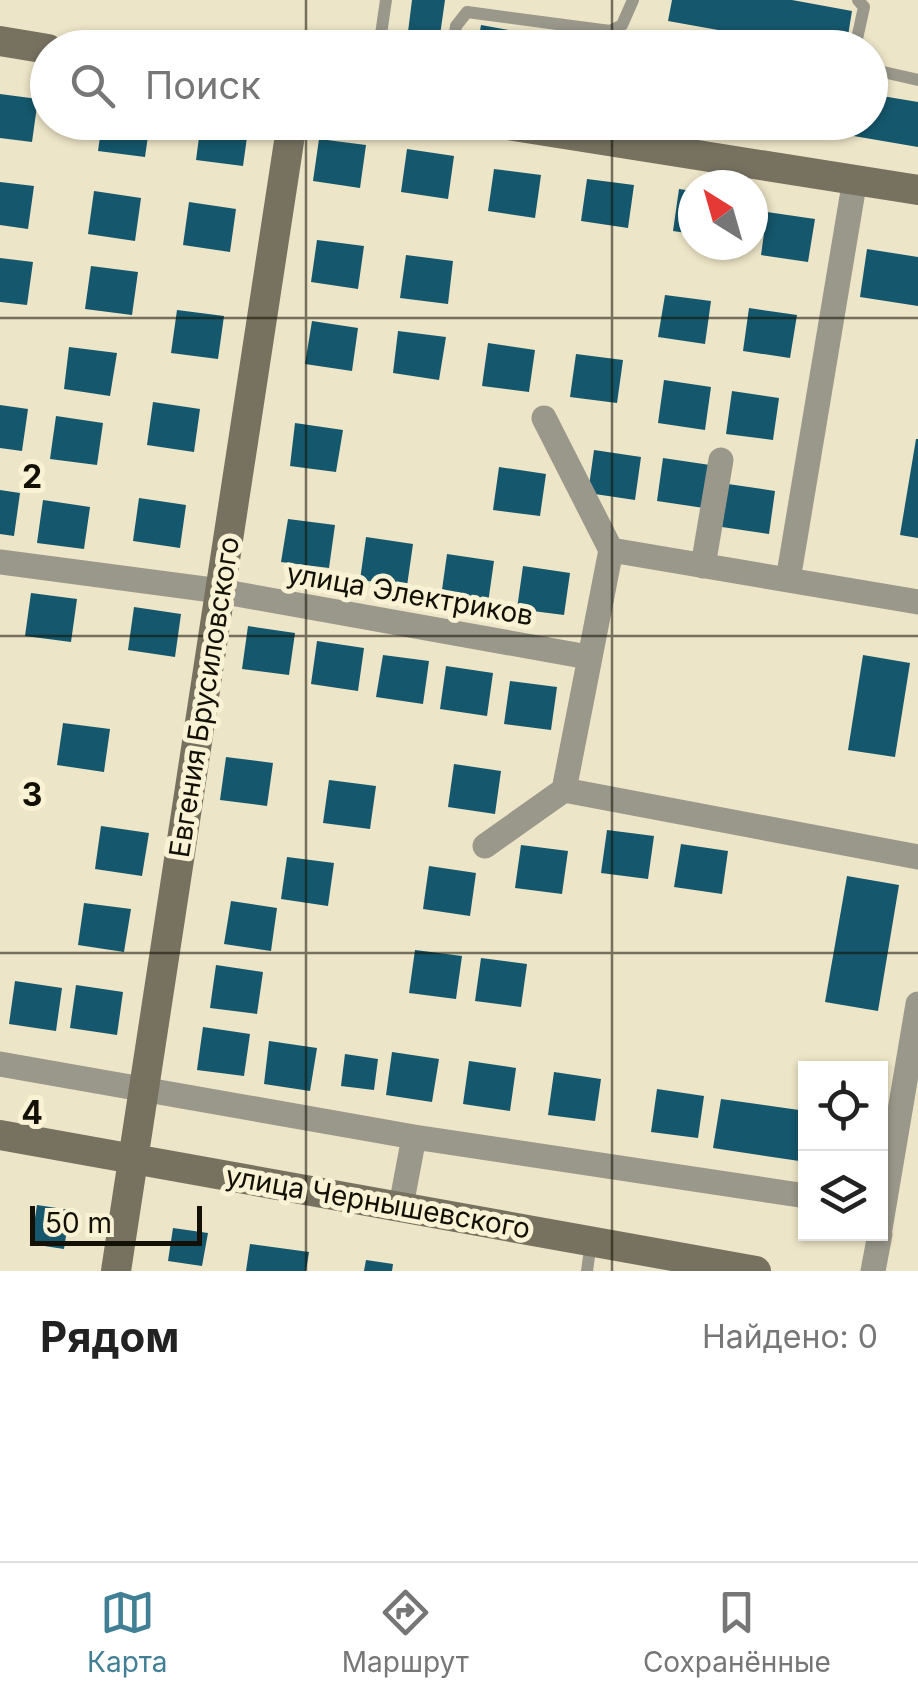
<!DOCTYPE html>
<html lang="ru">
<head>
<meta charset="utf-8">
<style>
  body { margin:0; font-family:Inter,sans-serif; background:#f2f2f2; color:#222 }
  .controls { position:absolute; right:30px; bottom:30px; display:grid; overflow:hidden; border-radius:0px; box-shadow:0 2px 8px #0004 }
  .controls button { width:90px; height:90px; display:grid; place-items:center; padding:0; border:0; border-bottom:2px solid #e0e0e0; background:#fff; color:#222; font:50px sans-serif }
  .compass { position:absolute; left:678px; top:170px; width:90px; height:90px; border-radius:50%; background:#fff; box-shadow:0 2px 8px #0004; rotate:323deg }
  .scale { position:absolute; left:30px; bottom:25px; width:172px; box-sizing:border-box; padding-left:10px; border:5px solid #131006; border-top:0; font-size:28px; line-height:35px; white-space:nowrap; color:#131006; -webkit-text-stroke:8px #faf2d4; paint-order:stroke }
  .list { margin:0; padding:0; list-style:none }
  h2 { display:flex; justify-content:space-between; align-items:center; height:130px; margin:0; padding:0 40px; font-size:42px }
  h2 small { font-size:32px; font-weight:400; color:#767676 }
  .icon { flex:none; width:55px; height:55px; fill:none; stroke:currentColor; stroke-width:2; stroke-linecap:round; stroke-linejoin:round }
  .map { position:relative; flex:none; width:918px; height:1271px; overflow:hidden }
  .search { position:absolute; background:#fff; box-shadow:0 2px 8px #0004; left:30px; right:30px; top:30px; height:110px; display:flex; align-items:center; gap:25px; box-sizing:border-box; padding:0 35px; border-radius:55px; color:#767676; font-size:38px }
  .sheet { height:290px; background:#fff }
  nav { display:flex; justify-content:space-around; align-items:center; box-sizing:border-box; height:140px; border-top:2px solid #e0e0e0; background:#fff; font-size:28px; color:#767676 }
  nav a { display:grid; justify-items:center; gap:5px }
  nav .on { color:#417f95 }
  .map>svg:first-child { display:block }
  .building { fill:#15576c }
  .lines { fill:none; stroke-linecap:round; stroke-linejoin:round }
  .lane { stroke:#9a978b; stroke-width:12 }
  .street { stroke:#9a978b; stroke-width:25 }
  .secondary { stroke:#777260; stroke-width:30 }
  .grid { fill:none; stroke:#131006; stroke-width:2.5; stroke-opacity:0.55 }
  .labels { text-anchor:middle; stroke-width:10; stroke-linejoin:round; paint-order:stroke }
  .street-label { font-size:28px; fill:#131006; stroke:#faf2d4 }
  .grid-label { font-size:32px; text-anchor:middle; font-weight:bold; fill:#131006; stroke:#faf2d4; stroke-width:10; stroke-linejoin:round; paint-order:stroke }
</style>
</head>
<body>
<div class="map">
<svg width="918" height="1271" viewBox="0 0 918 1271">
  <rect width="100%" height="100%" fill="#ede5c7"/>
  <path class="building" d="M412 0H445L440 35 408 32Z
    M672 0H792L852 11 846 48H819L668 21Z
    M481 25 597 46V48H477Z
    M0 94 38 99 32 142 0 138Z
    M870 94 918 102V147L836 133 838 122H870Z
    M102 122H150L145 157 98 151Z
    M201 122 249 123 243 166 196 160Z
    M319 139 366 145 360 188 313 181Z
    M407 149 454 156 448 199 401 192Z
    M494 169 541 175 535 218 488 211Z
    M587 179 634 185 628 228 581 221Z
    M0 182 34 186 28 229 0 225Z
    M679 189 693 191V234L673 231Z
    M94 191 141 198 135 241 88 234Z
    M189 202 236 209 230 252 183 245Z
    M767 212 815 219 808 262 761 255Z
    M317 240 364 246 358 289 311 282Z
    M867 249 918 257V306L860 297Z
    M406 255 453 261 448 304 400 298Z
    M0 258 33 262 27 305 0 302Z
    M91 266 138 272 132 315 85 309Z
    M665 295 711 301 705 344 658 337Z
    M749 308 797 315 790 358 743 351Z
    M177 310 224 316 218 359 171 353Z
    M312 321 358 328 352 371 305 364Z
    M398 331 446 337 439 380 393 373Z
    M488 343 535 350 529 392 482 386Z
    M69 347 117 353 110 396 64 389Z
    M576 354 623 360 617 403 570 397Z
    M664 380 711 387 705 430 658 423Z
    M732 391 779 398 773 440 726 434Z
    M153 402 200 409 194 452 147 445Z
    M0 405 28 409 22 451 0 448Z
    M56 416 103 423 97 465 50 459Z
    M295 423 343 430 336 472 290 466Z
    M916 439H918V538L900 535Z
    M594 450 641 457 635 500 588 493Z
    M663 458 710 465 704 508 657 501Z
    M499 467 546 474 540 516 493 510Z
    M728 484 775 491 769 534 722 527Z
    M0 490 20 493 14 536 0 534Z
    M139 498 186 505 180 548 133 541Z
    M43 500 90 507 84 549 37 543Z
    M288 519 335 525 329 568 281 562Z
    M366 537 413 544 407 586 360 580Z
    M447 554 494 561 488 603 441 597Z
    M523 566 570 573 564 615 517 609Z
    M31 593 77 599 71 642 25 636Z
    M134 607 181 614 175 657 128 650Z
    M248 626 295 633 289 675 242 669Z
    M317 641 364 648 358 691 311 684Z
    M383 655 429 661 423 704 376 697Z
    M863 655 910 663 895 757 848 750Z
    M446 666 493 673 487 716 440 709Z
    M510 681 557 687 551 730 504 724Z
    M63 723 110 729 104 772 57 765Z
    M226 757 273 763 267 806 220 800Z
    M454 764 501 771 495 814 448 807Z
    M329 780 376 786 370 829 323 823Z
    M101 826 149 833 142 876 95 869Z
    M607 830 654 836 648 879 601 873Z
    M681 844 728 851 722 894 674 887Z
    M521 845 568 851 562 894 515 888Z
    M287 857 334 863 328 906 281 899Z
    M429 866 476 873 470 916 423 909Z
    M847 876 899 885 878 1011 825 1002Z
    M231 901 277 908 271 951 224 944Z
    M84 903 131 909 124 952 78 945Z
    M415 950 462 956 456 999 409 993Z
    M481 958 527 964 521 1007 475 1001Z
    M216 965 263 972 257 1014 210 1008Z
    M15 981 62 988 56 1031 9 1024Z
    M76 985 123 992 117 1035 70 1028Z
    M203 1027 250 1034 244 1076 197 1070Z
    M269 1041 317 1048 310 1091 264 1084Z
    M392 1052 439 1059 432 1102 386 1095Z
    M345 1054 378 1059 374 1090 341 1086Z
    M469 1061 516 1068 510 1111 463 1104Z
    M554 1072 601 1079 595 1121 548 1115Z
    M657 1089 704 1096 698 1138 651 1132Z
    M721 1099 806 1111V1162L713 1148Z
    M37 1205 70 1210 64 1249 31 1244Z
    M173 1228 208 1233 202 1266 168 1261Z
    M250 1244 309 1252 306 1271H246Z
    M366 1260 393 1264 392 1271H364Z"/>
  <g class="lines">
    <path class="lane" d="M379 48 386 0
      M453 48 456 26 467 12 610 31 622 25 633 0
      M855 48 864 7 858 0
      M870 69 918 80
      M587 1271 591 1242"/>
    <path class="street" d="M611 550 918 602
      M0 562 220 591 588 657
      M703 566 721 460
      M788 580 855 179
      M564 790 918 857
      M485 846 564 790 611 550 544 418
      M0 1064 414 1137 806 1196
      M401 1206 414 1137
      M880 1229 918 1004
      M873 1271 880 1234"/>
    <path class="secondary" d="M0 41 48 49
      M489 122 918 190
      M0 1135 756 1271
      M116 1271 292 122"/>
  </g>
  <path class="grid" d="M306 0V48M612 0V48M306 122V1271M612 122V1271M0 318H918M0 636H918M0 953H918"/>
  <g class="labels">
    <g class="street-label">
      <text transform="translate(410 594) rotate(10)" y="10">улица Электриков</text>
      <text transform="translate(204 697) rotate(-81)" y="10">Евгения Брусиловского</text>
      <text transform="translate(378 1202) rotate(10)" y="10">улица Чернышевского</text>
    </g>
  </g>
  <g class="grid-label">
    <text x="32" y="488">2</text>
    <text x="32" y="806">3</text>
    <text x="32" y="1124">4</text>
  </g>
</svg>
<div class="controls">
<button><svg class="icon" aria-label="locate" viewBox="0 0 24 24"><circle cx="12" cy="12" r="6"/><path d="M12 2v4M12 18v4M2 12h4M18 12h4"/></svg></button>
<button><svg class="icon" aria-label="layers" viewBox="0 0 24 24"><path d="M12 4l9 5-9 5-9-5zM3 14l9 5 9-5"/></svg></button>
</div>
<svg class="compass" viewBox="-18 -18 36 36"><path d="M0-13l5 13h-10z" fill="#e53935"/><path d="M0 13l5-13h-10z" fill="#767676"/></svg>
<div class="scale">50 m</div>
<div class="search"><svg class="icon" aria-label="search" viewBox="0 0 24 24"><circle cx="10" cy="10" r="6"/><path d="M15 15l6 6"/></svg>Поиск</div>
</div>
<section class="sheet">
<h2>Рядом<small>Найдено: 0</small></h2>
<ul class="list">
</ul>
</section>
<nav>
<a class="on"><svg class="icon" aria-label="map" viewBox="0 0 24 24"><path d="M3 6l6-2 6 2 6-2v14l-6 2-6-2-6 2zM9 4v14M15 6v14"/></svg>Карта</a>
<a><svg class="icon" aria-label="directions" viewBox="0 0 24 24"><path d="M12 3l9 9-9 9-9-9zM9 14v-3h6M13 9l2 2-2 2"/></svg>Маршрут</a>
<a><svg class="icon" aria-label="saved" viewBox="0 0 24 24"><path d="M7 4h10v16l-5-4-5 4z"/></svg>Сохранённые</a>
</nav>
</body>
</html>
